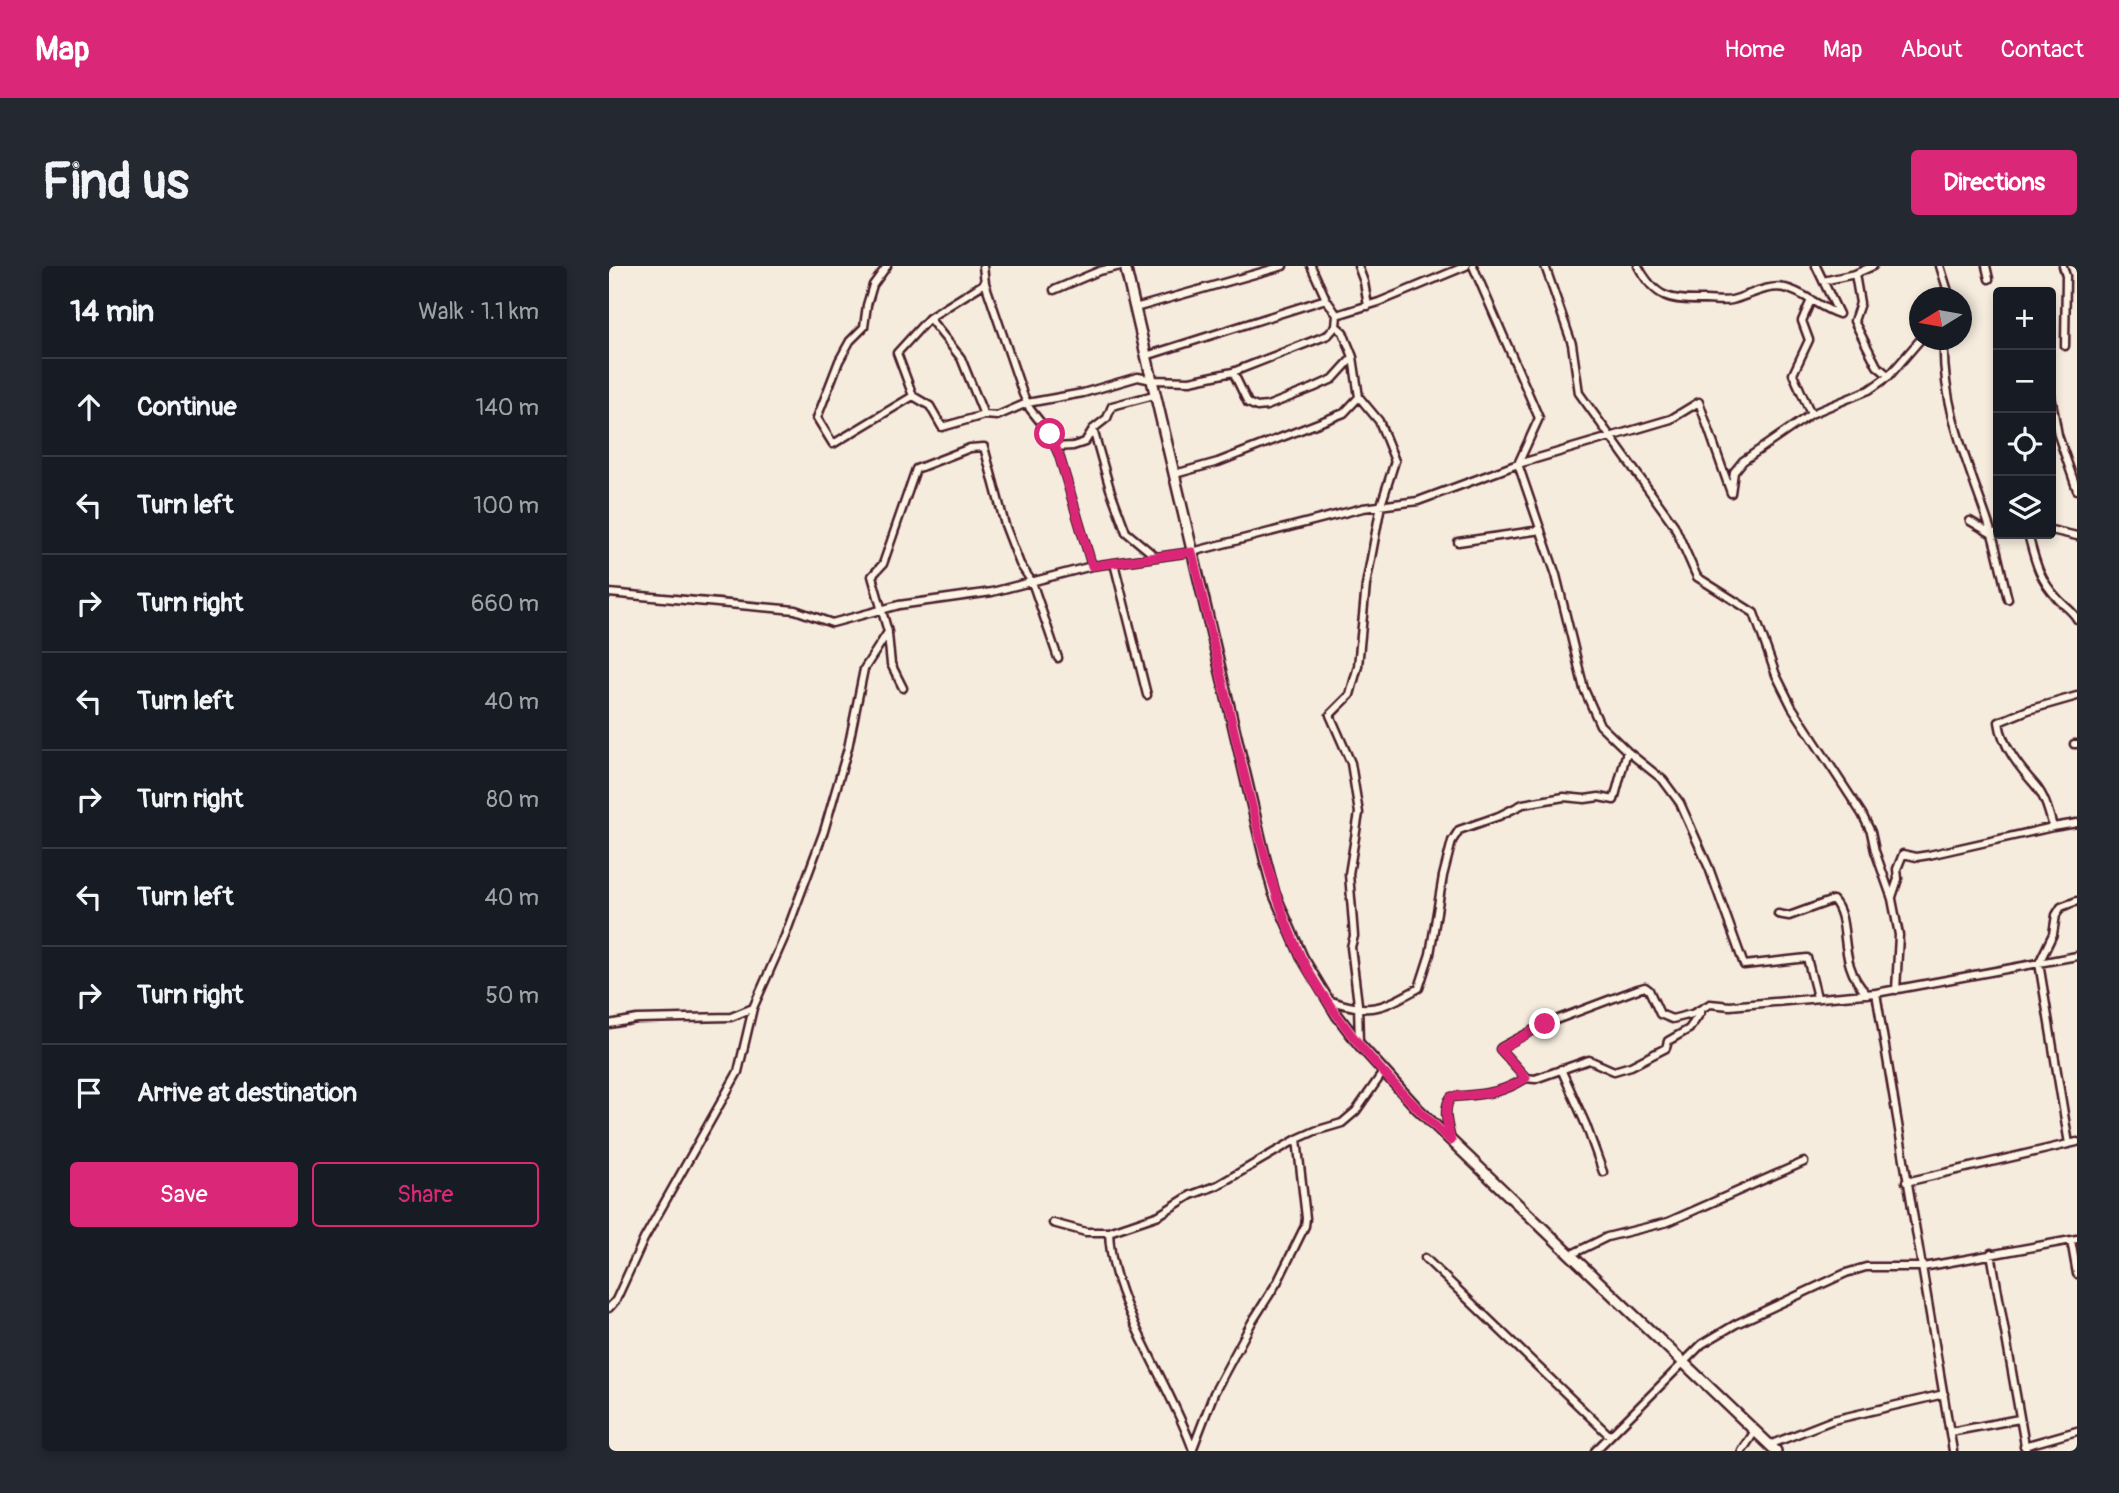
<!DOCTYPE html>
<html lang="en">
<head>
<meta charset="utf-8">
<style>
  body { margin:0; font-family:Pangolin,sans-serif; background:#242831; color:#f1f3f6 }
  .controls { position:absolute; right:21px; top:21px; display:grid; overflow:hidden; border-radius:7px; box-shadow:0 4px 10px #0003 }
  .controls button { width:63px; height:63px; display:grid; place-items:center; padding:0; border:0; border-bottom:2px solid #363941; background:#171b24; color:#f1f3f6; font:35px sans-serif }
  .compass { position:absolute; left:1300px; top:21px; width:63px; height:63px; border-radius:50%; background:#171b24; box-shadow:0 4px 10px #0003; rotate:259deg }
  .stop { position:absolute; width:21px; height:21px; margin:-16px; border:5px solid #db2777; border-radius:50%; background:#fff }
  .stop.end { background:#db2777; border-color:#fff; box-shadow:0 2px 7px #0008 }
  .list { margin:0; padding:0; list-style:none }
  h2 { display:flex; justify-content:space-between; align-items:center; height:91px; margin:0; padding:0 28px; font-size:30px }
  h2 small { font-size:23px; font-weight:400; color:#9ea1a6 }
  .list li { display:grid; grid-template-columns:46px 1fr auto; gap:21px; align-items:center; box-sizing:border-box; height:98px; padding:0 28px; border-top:2px solid #363941 }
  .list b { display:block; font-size:26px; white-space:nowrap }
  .list em { font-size:23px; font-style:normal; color:#9ea1a6 }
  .actions { display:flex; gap:14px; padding:21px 28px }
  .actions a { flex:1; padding:16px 0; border:2px solid #db2777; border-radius:7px; text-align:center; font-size:24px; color:#db2777 }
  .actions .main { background:#db2777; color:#fff }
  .icon { flex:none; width:38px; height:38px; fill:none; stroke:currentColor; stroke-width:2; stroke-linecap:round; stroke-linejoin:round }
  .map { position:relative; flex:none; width:1468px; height:1185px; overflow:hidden; border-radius:7px }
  header { display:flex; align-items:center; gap:42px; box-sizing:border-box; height:98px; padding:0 35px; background:#db2777; color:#fff }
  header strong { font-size:33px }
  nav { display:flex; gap:38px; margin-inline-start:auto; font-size:24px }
  .intro { display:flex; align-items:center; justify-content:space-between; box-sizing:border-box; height:168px; padding:0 42px }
  h1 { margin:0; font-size:49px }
  .button { padding:18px 32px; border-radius:7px; background:#db2777; color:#fff; font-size:24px; font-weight:700 }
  main { display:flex; gap:42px; padding:0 42px }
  aside { flex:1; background:#171b24; border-radius:7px; box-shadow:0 4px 10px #0003 }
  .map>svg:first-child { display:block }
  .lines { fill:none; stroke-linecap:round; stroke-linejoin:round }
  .street-casing { stroke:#4a1f2b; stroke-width:11 }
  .secondary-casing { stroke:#4a1f2b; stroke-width:14 }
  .street { stroke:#fcf5e5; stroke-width:6 }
  .secondary { stroke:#fcf5e5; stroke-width:9 }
  .route { stroke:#db2777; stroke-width:9 }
</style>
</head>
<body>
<header>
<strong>Map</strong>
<nav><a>Home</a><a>Map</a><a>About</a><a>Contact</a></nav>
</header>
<div class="intro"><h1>Find us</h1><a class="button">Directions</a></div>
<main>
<aside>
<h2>14 min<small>Walk · 1.1 km</small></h2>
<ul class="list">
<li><svg class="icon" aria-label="ahead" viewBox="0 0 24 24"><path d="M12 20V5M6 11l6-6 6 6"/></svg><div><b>Continue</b></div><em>140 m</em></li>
<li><svg class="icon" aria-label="left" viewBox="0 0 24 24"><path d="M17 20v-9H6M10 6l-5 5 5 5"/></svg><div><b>Turn left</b></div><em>100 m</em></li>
<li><svg class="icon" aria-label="right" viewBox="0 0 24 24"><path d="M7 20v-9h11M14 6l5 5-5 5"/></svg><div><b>Turn right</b></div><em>660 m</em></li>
<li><svg class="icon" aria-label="left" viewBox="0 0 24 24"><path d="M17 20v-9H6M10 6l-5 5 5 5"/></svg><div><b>Turn left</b></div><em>40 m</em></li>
<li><svg class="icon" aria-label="right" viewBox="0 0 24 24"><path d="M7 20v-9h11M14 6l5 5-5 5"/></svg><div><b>Turn right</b></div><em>80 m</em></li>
<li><svg class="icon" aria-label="left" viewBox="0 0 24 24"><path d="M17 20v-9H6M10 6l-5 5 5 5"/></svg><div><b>Turn left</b></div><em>40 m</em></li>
<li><svg class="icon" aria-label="right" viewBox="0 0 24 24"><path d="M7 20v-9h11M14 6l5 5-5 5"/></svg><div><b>Turn right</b></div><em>50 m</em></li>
<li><svg class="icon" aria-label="arrive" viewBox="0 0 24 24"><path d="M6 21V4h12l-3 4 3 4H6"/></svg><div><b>Arrive at destination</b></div></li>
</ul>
<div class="actions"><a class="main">Save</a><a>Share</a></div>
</aside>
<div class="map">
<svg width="1468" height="1185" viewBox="0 0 1468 1185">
  <rect width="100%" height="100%" fill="#f5ecde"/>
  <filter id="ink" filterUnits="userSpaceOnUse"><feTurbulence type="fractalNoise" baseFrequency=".0143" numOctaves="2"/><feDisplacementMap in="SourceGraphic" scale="14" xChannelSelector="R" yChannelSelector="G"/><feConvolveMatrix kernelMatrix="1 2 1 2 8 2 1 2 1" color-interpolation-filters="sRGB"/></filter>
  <g filter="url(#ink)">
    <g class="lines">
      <defs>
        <path id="street" d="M278 0 264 19 258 39 255 61 241 75 230 95 208 152 224 178 304 130
          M374 0 376 17 320 52 288 87 304 130 321 140 333 161 375 149
          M702 0 717 33 728 49
          M749 0 755 16 759 40
          M864 0 930 152 909 198 947 309 975 423 991 459 1018 485 1054 514 1071 537 1100 602 1135 699 1198 692 1208 731
          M936 0 963 78 970 127 1065 259 1088 311 1145 347 1167 409 1183 441 1253 548 1262 566 1266 585 1283 633 1290 669 1287 724
          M1029 0C1046 32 1061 35 1096 34 1105 34 1115 36 1123 34 1139 30 1159 18 1176 22 1195 26 1210 42 1230 48
          M1207 0 1230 48
          M1331 0 1341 32
          M1377 0 1380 13
          M1454 0 1457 10 1456 80
          M1246 8 1251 37 1245 55 1268 100 1280 110
          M1214 15 1246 8 1264 0
          M376 17 414 128 421 143 441 168 450 189 483 300
          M445 24 490 5 512 0
          M526 42 674 0
          M320 52 352 92 375 149 388 150 418 137 474 127 529 111 543 114 581 115 624 106 719 69 727 60 728 49 770 36 857 0
          M1335 74C1332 141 1361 202 1382 265 1389 287 1393 310 1399 333
          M537 90 717 33
          M624 106 639 137 648 141 658 140 704 122 724 113 744 91 734 66 727 60
          M1442 130 1449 169 1468 224
          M750 131 770 155 786 195 772 239 757 319 749 400 741 429 721 449 742 497 750 547 740 608 745 670 742 681 749 738 750 778
          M1202 148 1260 124 1280 110 1311 74
          M484 163 501 223 517 266 547 291
          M446 181 464 180 476 176 484 163 498 152 503 140 545 129
          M566 208 609 196 735 147 750 131 744 91
          M1361 255 1383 268 1389 266
          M1442 264 1468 270
          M1419 268C1426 294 1429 312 1449 333 1455 340 1463 344 1468 353
          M849 276 932 264
          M505 297 538 429
          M0 327 186 344 223 357 290 339 383 326 483 300 583 286 754 242 809 235 909 198 1062 153 1090 136 1122 227 1125 206 1134 195 1202 148 1184 108 1200 74 1193 55 1202 34
          M279 368 282 398 294 422
          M1465 478H1468
          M1444 561C1440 547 1436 530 1426 519 1411 502 1393 480 1390 456L1419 444 1468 430
          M1283 631 1289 613 1288 603 1294 588 1307 591 1320 589 1444 561 1468 557
          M1169 648 1180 650 1224 634C1244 656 1226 696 1258 728
          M719 734C763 748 770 744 810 722L821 688 834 610 843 575 850 564 890 550 914 538 955 531 976 533 990 531 1005 534 1018 485
          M0 758 28 753 122 751 144 742
          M952 803 977 859 994 906
          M917 812 926 813 980 794 1005 805 1022 800 1057 782 1059 775 1080 763 1092 746
          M842 874C839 860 833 843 842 831 873 828 890 829 917 812L891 783 893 781 936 758 1029 723 1036 721 1040 724 1051 748 1063 753 1083 748 1101 738 1121 740 1267 727
          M1460 878 1430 697 1444 668 1447 649 1452 641 1468 635
          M1297 916 1468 876
          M444 957 477 966H500L550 949 582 929 609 919 688 873 706 865 733 857 747 845 775 805
          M500 966C502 1038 560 1114 584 1184
          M1462 974 1468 1008
          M1382 987 1417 1185
          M961 989 998 971 1059 956 1195 896
          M816 992 1001 1170
          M0 1042 7 1034 35 973 129 806 144 742 176 670 215 565 239 482 255 403 279 366 263 310 274 298 307 203 361 182 375 181 396 259 411 298 423 316 449 392
          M1341 1166 1410 1153
          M1160 1179 1224 1154 1335 1128
          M1415 1180 1468 1165
          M584 1182 605 1127 643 1056 669 1015 696 960 697 952 688 873
          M986 1185 1093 1078 1127 1058 1237 1007 1257 1001H1314L1468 973
          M1133 1185 1146 1165
          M1344 1185 1267 727 1468 690"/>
        <path id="secondary" d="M516 0 656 593 665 627 693 691 728 749 750 778 809 843 1167 1185"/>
      </defs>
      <use href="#street" class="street-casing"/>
      <use href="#secondary" class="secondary-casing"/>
      <use href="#street" class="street"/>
      <use href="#secondary" class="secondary"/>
    </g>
  </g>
  <g class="lines" filter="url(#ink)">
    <path class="route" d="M441 168 450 189 483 300 583 286C600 359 617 431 634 503 650 567 663 631 692 691 728 761 785 821 842 875 839 861 833 844 842 831 873 828 890 829 917 812L891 783 936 758"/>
  </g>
</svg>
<div class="controls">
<button>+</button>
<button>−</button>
<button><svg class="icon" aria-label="locate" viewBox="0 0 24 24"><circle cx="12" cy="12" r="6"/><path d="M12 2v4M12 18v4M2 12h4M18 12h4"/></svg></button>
<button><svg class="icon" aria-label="layers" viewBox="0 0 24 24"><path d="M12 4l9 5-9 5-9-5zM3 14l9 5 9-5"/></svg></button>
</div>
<svg class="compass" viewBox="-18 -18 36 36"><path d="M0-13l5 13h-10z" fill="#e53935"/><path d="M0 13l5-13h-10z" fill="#9ea1a6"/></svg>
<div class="stop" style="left:441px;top:168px"></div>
<div class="stop end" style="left:936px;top:758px"></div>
</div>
</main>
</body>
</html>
